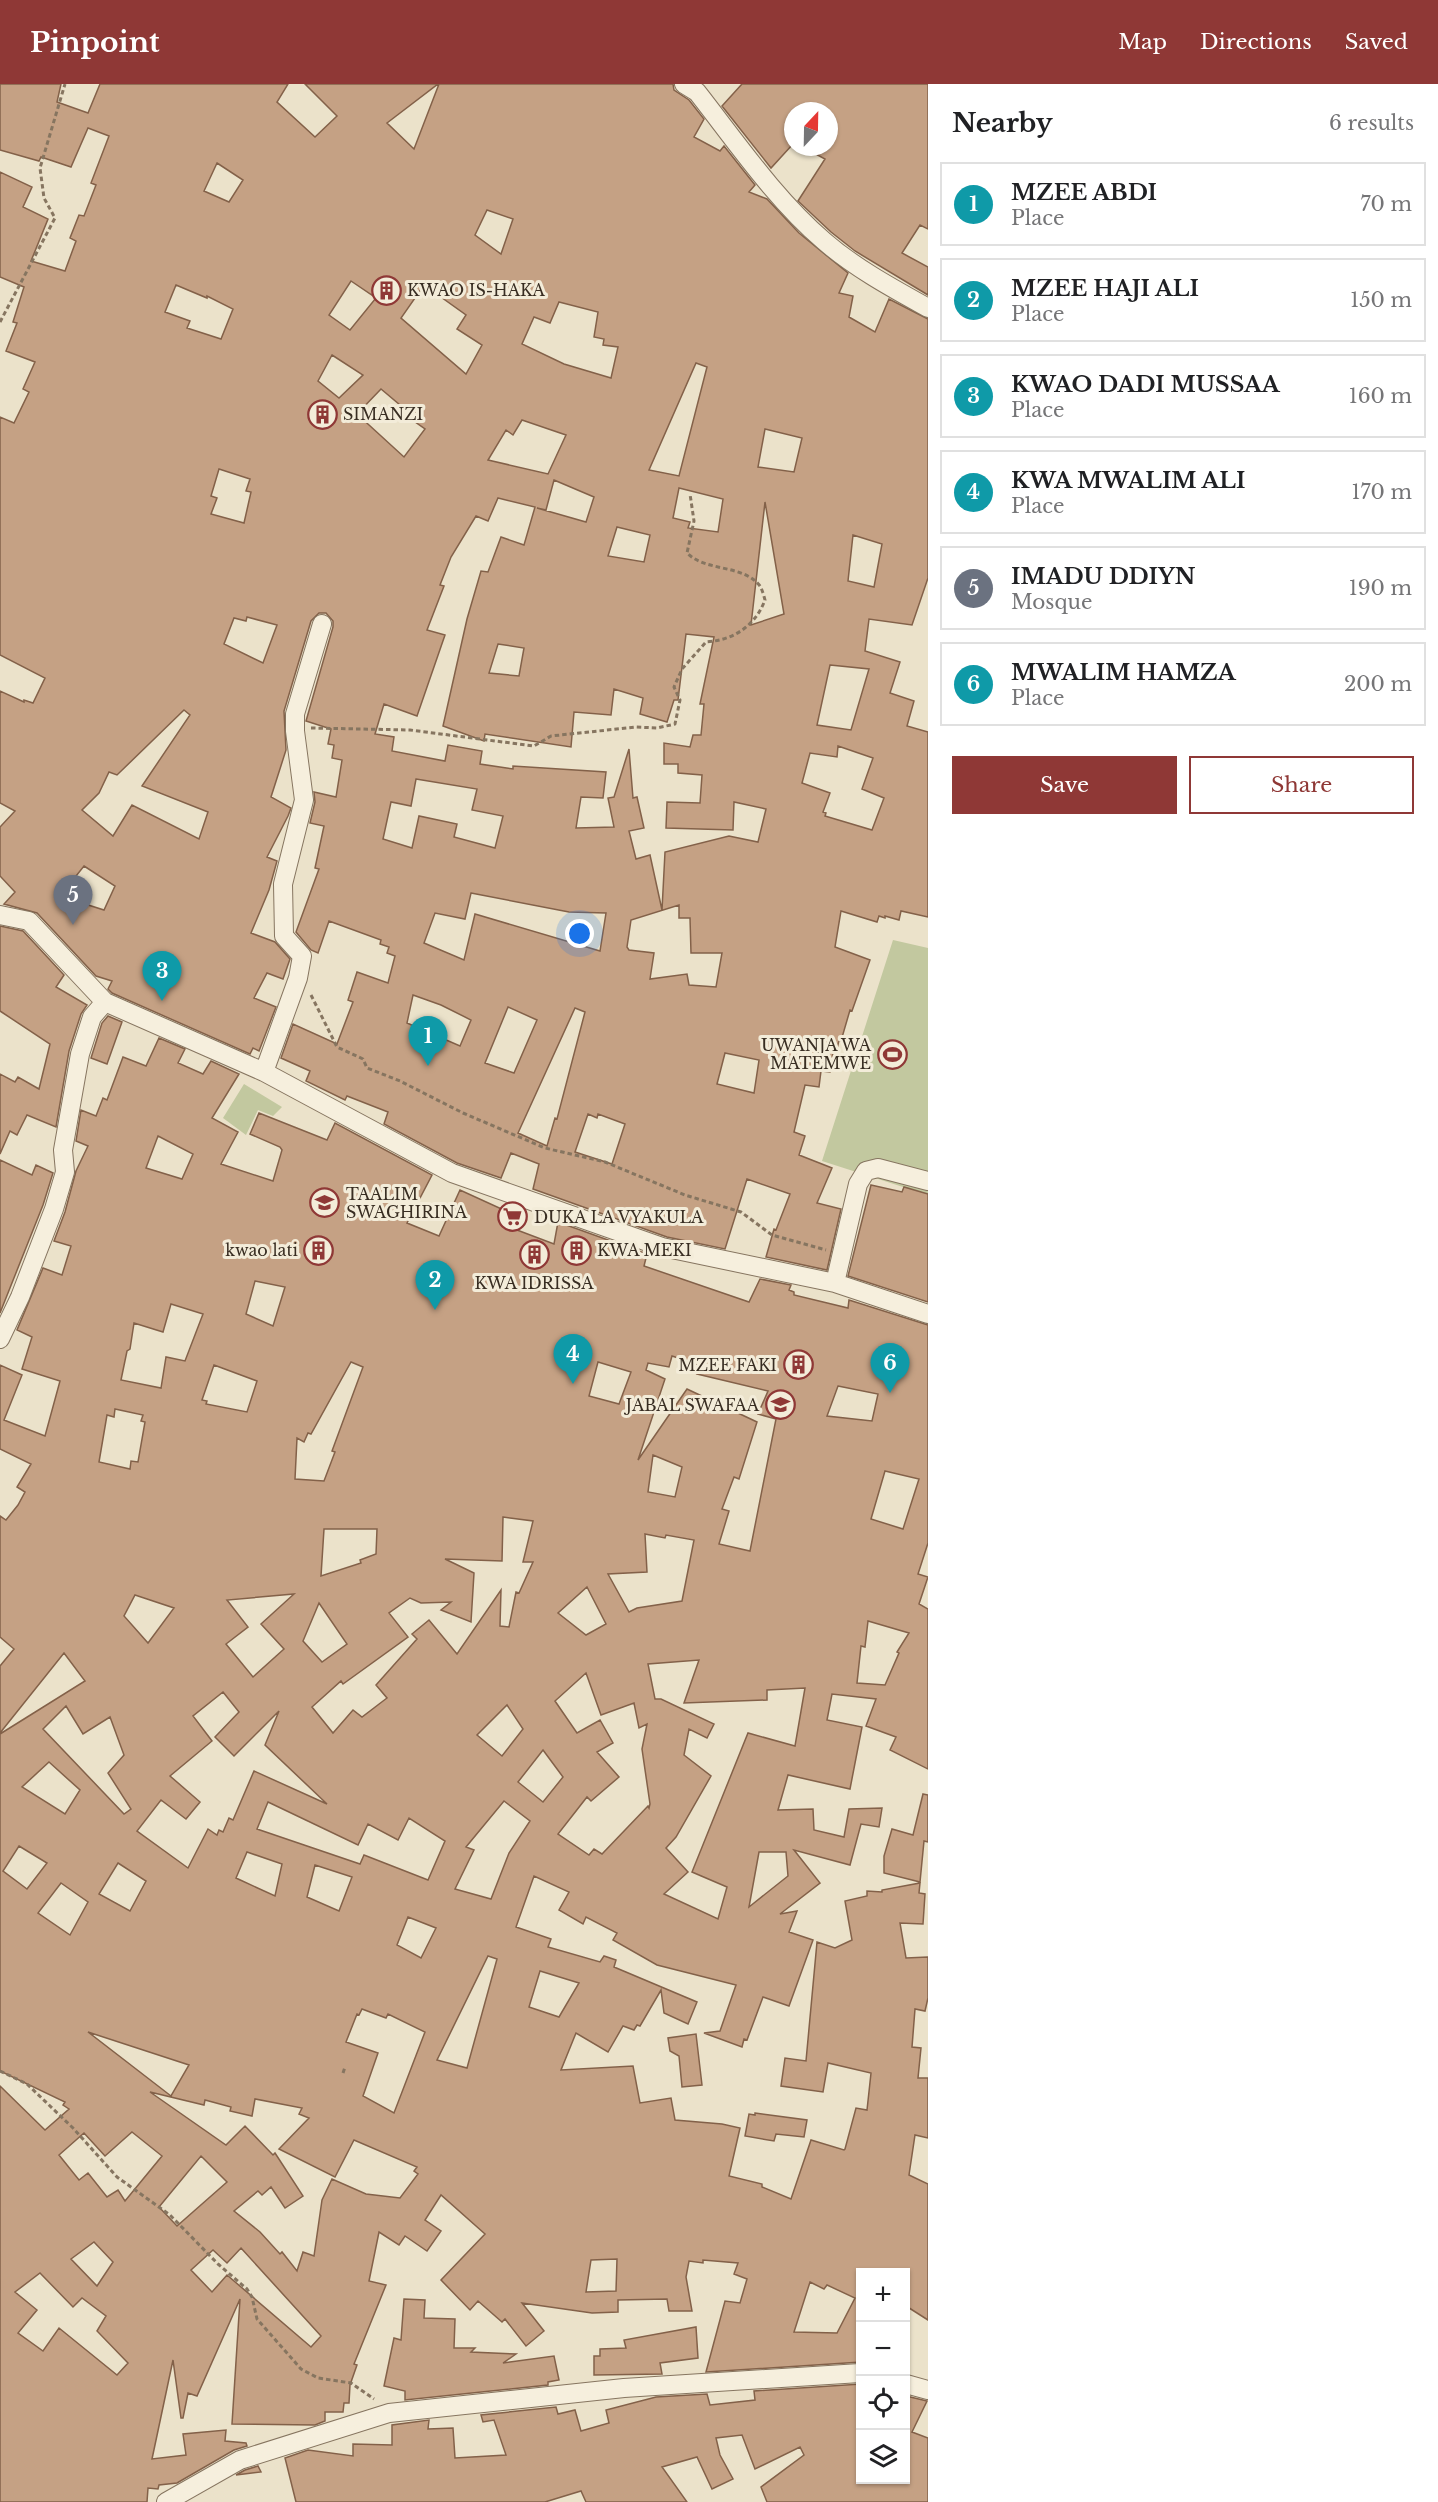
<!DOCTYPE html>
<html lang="en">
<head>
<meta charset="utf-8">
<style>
  body { margin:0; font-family:"Libre Baskerville",serif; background:#f6f6f6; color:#202124 }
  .controls { position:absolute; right:18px; bottom:18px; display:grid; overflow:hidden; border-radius:0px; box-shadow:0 2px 4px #0004 }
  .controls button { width:54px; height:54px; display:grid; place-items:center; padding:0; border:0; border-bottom:2px solid #e0e0e0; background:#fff; color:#202124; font:30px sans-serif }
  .compass { position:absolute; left:784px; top:18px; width:54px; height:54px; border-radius:50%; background:#fff; box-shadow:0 2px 4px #0004; rotate:22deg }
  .you { position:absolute; left:580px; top:850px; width:21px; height:21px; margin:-15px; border:4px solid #fff; border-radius:50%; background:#1a73e8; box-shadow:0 0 0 9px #1a73e833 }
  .badge { display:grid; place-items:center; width:39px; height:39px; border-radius:50%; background:#8f3836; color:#fff; font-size:20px; font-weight:700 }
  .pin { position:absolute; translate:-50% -50px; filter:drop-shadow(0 2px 3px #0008) }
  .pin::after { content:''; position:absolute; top:32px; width:21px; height:18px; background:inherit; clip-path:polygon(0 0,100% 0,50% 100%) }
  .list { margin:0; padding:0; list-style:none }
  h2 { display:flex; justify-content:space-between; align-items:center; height:78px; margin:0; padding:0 24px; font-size:26px }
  h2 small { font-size:20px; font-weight:400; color:#757577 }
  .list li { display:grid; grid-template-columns:39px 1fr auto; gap:18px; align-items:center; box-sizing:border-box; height:84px; margin:0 12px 12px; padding:0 12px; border:2px solid #e0e0e0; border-radius:0px }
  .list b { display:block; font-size:22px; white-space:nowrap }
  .list p { margin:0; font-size:20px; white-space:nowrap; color:#757577 }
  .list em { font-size:20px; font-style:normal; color:#757577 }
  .actions { display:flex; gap:12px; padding:18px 24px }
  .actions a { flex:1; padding:14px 0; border:2px solid #8f3836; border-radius:0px; text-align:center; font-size:21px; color:#8f3836 }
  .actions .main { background:#8f3836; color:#fff }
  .icon { flex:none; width:33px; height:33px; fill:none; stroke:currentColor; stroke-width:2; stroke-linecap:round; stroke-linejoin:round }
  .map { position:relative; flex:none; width:928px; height:2418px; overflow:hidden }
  header { display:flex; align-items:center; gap:36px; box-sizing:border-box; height:84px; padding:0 30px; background:#8f3836; color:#fff }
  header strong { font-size:28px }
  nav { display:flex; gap:33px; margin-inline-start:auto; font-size:21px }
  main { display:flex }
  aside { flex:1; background:#fff }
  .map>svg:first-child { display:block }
  .green { fill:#c2c89f }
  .building { fill:#c5a184; stroke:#836149; stroke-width:1.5; fill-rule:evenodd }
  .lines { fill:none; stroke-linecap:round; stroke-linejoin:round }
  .street-casing { stroke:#867560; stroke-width:20 }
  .path { stroke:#867560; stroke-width:3; stroke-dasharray:4.5 3; stroke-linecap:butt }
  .street { stroke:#f6efdd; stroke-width:18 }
  .labels { text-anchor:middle; stroke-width:6; stroke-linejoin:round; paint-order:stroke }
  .poi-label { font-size:16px; fill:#382d22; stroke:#f3ecd9; text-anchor:start }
</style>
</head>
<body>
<header>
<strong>Pinpoint</strong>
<nav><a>Map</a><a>Directions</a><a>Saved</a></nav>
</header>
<main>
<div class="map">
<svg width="928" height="2418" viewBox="0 0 928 2418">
  <rect width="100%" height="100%" fill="#ebe2ca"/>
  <path class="green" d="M893 856 928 864V1111L822 1077Z
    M244 1000 282 1023 273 1032 258 1026 246 1051 223 1034Z"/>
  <path class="building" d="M0 0H61L57 18 88 29 100 0H288L277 18 315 53 337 32 305 0H438L387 39 414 65 439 0H673L674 6 689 16 704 35 694 53 720 67 724 62 755 101 749 108 767 115 799 149 848 189 839 209 853 212 849 233 875 248 889 215 928 235V494L912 541 869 535 865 567 900 578 890 609 914 617 907 642 928 648V833L901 827 899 836 885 832V834L879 832 877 838 841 827 835 863 870 876 852 927 850 926 841 957 839 956 836 970 833 969 830 988 821 987 819 1003 805 1001 794 1048 805 1052 799 1071 832 1084 817 1119 841 1125 827 1186 766 1173 774 1145 776 1146 790 1110 747 1095 725 1165 667 1153 533 1105 539 1080 511 1069 501 1094 457 1079 384 1040 388 1028 347 1012 345 1016 306 997 310 987 281 974 293 940 337 960 353 918 348 916 357 888 388 899 395 872 387 869 389 863 380 860 381 856 329 837 318 869 311 866 296 848 319 785 315 784 324 742 310 739 315 718 314 708 336 713 342 676 332 674 334 661 328 660 331 645 306 637 333 543V537L326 529H319L311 537 284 627 286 666 271 713 291 724 288 732 267 773 277 777 269 806 251 849 275 858 290 875 283 895 267 889 254 914 276 923 259 967 253 964 250 970 112 909 108 905 112 897 96 892 37 829 4 820 15 808 0 792V743L15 727 0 719V607L24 618V616L33 619 45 594 0 571V333L14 339 29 308 23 305 35 278 6 267 17 239 13 238 24 203 0 193V88L32 103 23 123 48 135 31 177 65 187 76 157 70 154 79 131 84 132 96 101 91 99 109 52 88 44 71 83 41 73 39 77 0 66ZM217 79 243 96 229 118 204 107ZM487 126 513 135 501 170 475 151ZM351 197 376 214 350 246 329 231ZM176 201 207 214V212L233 225 221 255 187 244 190 237 165 228ZM424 201 466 231 457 245 482 261 466 290 401 234ZM559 218 598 228 594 253 604 255 603 261 618 263 611 294 564 280 522 260 534 233 550 239ZM332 271 363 291 339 314 318 297ZM696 279 707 283 679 392 649 386ZM381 305 413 332 411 335 425 345 404 373 357 330ZM522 336 566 351 548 390 488 376 506 346 513 351ZM765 345 802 354 794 388 758 383ZM219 385 250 395 246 407 251 408 244 439 211 430 217 414 211 412ZM554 396 594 413 586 438 537 424 546 426ZM679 404 723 415 718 448 688 444 690 438 673 434ZM498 414 535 423 524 461 501 453 488 488 481 487 467 535 443 642 484 657 485 650 571 663 574 628 611 631 614 605 643 614 640 630 667 638 674 616H678L686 550 714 553 700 620H704L701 651H693L690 663 664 659V680H678V689L702 691 700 719 667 718 666 744 733 746 734 718 766 725 758 758 729 752 665 768 662 826 650 771 636 775 629 747 644 744 637 713 633 714 629 665 614 713 608 714 614 743 576 744 581 713 603 714 606 688 513 682V685L480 680 482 667 448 661 445 677 392 667 394 653 375 650 384 620 417 632 445 551 427 546 444 502 440 501 451 473 476 432 488 437ZM765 418 784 530 751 541ZM617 443 650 451 644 478 608 472ZM853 451 882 460 874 503 848 497ZM247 533 277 541 263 579 224 560 234 534 246 537ZM498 560 524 564 519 592 489 589ZM830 581 869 585 851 646 817 641ZM184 626 190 631 142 702 208 728 199 755 132 721 113 752 82 726 99 709 109 688 117 691ZM838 662 873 674 862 705 884 714 872 746 825 732 826 729 823 728 830 709 802 699 810 669 837 673ZM416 695 477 705 472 726 503 732 495 764 454 753 457 740 419 732 412 764 383 755 391 718 411 722ZM84 782 115 802 104 826 60 812ZM471 809 569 828 606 829 600 867 475 830 464 876 424 859 435 829 465 835ZM679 821V834H690L691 869H722L716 903 689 901 687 890 650 895 654 869 629 866 627 863 631 836ZM413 911 441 921 471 936 460 962 407 939ZM508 923 537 936 514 989 485 979ZM575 924 585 928 557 1035 555 1034 547 1062 518 1049ZM725 969 759 976 754 1009 717 1000ZM588 1030 597 1034 598 1030 625 1040 612 1080 575 1068Z
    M742 0H928V145L920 141 902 169 928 183V211L855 167 831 148 798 117 825 75 803 63H829V27H793V60L771 84 722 22Z
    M0 842 23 847 64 891 56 903 87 921 81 930 69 967 56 1043 27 1031 17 1051 10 1047 0 1070V990L15 998 18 993 39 1005 50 960 0 927Z
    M108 932 122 938 107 980 91 974 102 939Z
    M159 954 185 965 178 979 203 990 211 977 239 990 212 1034 238 1048 221 1080 273 1097 282 1066 280 1063 250 1050 259 1029 327 1056 335 1039 432 1091 407 1139 439 1152 460 1106 517 1132 520 1135 517 1146 554 1160 558 1138 647 1170 644 1182 749 1218 760 1195 791 1201 789 1206 794 1208V1211L848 1224 849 1216 928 1241V1459L918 1490 928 1493 919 1520 928 1525V1685L890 1666 896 1653 866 1642 876 1615 832 1610 827 1636 862 1643 850 1705 788 1691 778 1726 813 1725 814 1746 844 1753 849 1725 882 1724 879 1743 861 1740 850 1781 794 1766 820 1799 780 1830 797 1827 789 1848 813 1856 789 1922 763 1913 747 1956 744 1955 742 1963 704 1949 720 1947 736 1901 657 1881 613 1856 617 1849 586 1833 583 1840 559 1826 569 1808 534 1792 516 1843 551 1855 548 1863 600 1878 604 1872 616 1876 614 1883 697 1918 688 1940 664 1929 661 1906 640 1942 637 1941 634 1946 623 1942 608 1968 576 1949 561 1986 633 1982 640 2019 671 2014 675 2036 722 2040 740 2044 729 2092 762 2100V2103L791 2115 811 2056 844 2066 845 2065 856 2024 867 2026 871 1989 828 1979 823 2008 781 2002 785 1974 806 1977 817 1858 835 1864 852 1856 845 1817 867 1812V1807L882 1808V1806L920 1799 919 1809 925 1810 923 1840 900 1839 906 1874 928 1873V1914L925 1927 915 1925 912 1963 921 1964 918 1994H928V2054L915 2051 909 2091 928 2100V2236L906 2222V2188H861V2278L706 2288 725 2217 740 2219 747 2195 734 2190 738 2179 703 2176V2179L689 2177 686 2193 692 2227H669L667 2215 618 2216V2228L592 2229 522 2219 544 2247 526 2262 505 2235 502 2238 478 2217 470 2226 441 2196 485 2150 441 2111 425 2136 441 2147 427 2167 405 2152 399 2161 379 2148 369 2197 386 2201 354 2280 357 2281 350 2301 349 2319H344L343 2328H325V2337L315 2341 232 2340 240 2215 197 2312 188 2309 183 2334H181L173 2276 152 2375 186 2371 183 2350 226 2346 225 2357 246 2359 247 2362 234 2366 177 2399 159 2401 158 2405 148 2404 147 2418H0V2002L45 2046 69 2025 63 2021 65 2018 0 1987V1650L85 1597 64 1569 0 1649V1582L14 1565 0 1553V1432L6 1436 18 1421 25 1408 17 1403 31 1380 0 1365V1281L22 1291 4 1336 45 1352 60 1297 22 1285 32 1253 17 1246 43 1184 62 1191 71 1162 54 1157 65 1128 76 1087 88 1062 76 1057 81 1026 96 1032 103 1014 107 1016 123 973 146 982ZM158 1052 193 1070 182 1095 146 1084ZM255 1197 285 1203 273 1242 246 1230ZM171 1220 203 1230 185 1277 166 1273 161 1304 121 1296 127 1267 130 1265 134 1239 163 1248ZM672 1272 703 1282 697 1290 768 1307 758 1330 776 1335 750 1467 719 1460 729 1427 722 1425 734 1393 739 1395 757 1338 687 1305 638 1376 665 1295 646 1286 648 1279 669 1283ZM351 1278 363 1283 332 1367 335 1368 324 1397 295 1395 297 1354 304 1358 308 1349 311 1350ZM598 1278 631 1288 619 1320 589 1312ZM214 1281 257 1297 247 1328 206 1320 207 1317 202 1316ZM838 1302 878 1310 872 1337 827 1332ZM115 1325 143 1331 141 1337 145 1338 138 1378 131 1377 130 1385 99 1378 107 1331 114 1333ZM653 1371 682 1383 675 1413 648 1408ZM885 1387 919 1395 903 1445 871 1435ZM503 1433 533 1437 523 1478H533L519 1509 516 1508 509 1543 500 1542 501 1506 457 1570 429 1536 412 1550 417 1555 376 1601 387 1614 362 1633 353 1626 333 1649 312 1623 341 1597 343 1600 408 1553 389 1529 410 1514 421 1519 451 1518 441 1526 471 1538 474 1489 445 1475 502 1477ZM324 1445H377L376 1470 360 1476 361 1479 321 1492ZM645 1450 665 1454 666 1451 694 1456 682 1517 637 1524 629 1528 608 1490 647 1488ZM587 1503 606 1540 586 1551 558 1529ZM294 1510 261 1540 284 1565 253 1593 226 1560 248 1543 227 1516ZM135 1511 174 1524 148 1559 124 1532ZM319 1519 347 1560 322 1578 303 1557ZM868 1537 909 1549 897 1568 899 1569 885 1601 857 1599 861 1562 865 1563ZM699 1576 684 1619 767 1616V1606L805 1604 795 1662 748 1649 692 1788 727 1803 718 1835 664 1810 688 1788 666 1764 676 1753 711 1692 684 1671 689 1645 707 1654 714 1640 661 1615H655L648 1580ZM586 1589 601 1631 634 1619 639 1644 647 1640 642 1665 650 1720 649 1724 648 1722 602 1770 594 1765 589 1771 558 1750 587 1713 591 1717 619 1693 597 1668 613 1659 600 1636 577 1649 555 1617ZM223 1608 239 1628 215 1653 234 1672 279 1627 265 1661 327 1720 254 1687 233 1736 229 1734 223 1748 219 1746 217 1751 208 1745 188 1784 137 1747 161 1716 186 1735 200 1718 170 1692 212 1657 193 1632ZM507 1621 523 1645 502 1672 477 1651ZM66 1622 83 1650 110 1633 124 1671 108 1689 131 1725 124 1730 43 1645ZM543 1666 563 1693 543 1718 518 1698ZM49 1678 80 1706 65 1730 22 1703ZM504 1717 530 1737 509 1769 491 1815 455 1805 474 1766 466 1763ZM268 1718 358 1761 368 1740 398 1756 409 1734 445 1757 428 1796 364 1771 360 1780 257 1745ZM19 1762 47 1779 27 1805 3 1787ZM247 1768 282 1780 275 1812 236 1794ZM759 1768H786L788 1792 749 1823ZM118 1779 146 1797 130 1827 99 1810ZM315 1781 352 1793 339 1827 307 1813ZM61 1799 88 1818 70 1851 38 1829ZM408 1833 436 1844 421 1874 397 1861ZM488 1872 497 1875 467 1984 437 1976ZM540 1887 579 1899 559 1933 529 1923ZM362 1925 386 1934 388 1930 425 1948 394 2029 363 2012 378 1969 346 1958 357 1930 359 1931ZM88 1948 189 1981 171 2012ZM150 2008 204 2021 205 2016 231 2023 230 2027 252 2032 255 2015 302 2024 299 2030 309 2034 279 2065 335 2093 354 2056 417 2083 414 2087 418 2090 400 2114 366 2110 332 2095 322 2116 314 2172 303 2168 297 2187 282 2168 280 2170 260 2148 234 2127 258 2107 262 2111 271 2103 285 2124 303 2112 275 2069 273 2071 245 2042 226 2061ZM132 2048 162 2072 125 2117 118 2106 107 2113 88 2089 79 2096 59 2071 84 2049 105 2072ZM201 2072 227 2098 177 2142 159 2123ZM94 2158 113 2178 97 2202 71 2175ZM241 2164 321 2252 311 2263 227 2191 212 2208 191 2186 213 2166 227 2179ZM617 2175 616 2207 586 2208 591 2176ZM40 2189 73 2223 82 2214 106 2232 97 2247 128 2279 117 2291 59 2244 43 2267 18 2249 37 2226 15 2208ZM810 2198 824 2205 827 2201 855 2214 837 2249 794 2248Z
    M0 1076 32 1091 36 1081 53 1089 43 1121 0 1229Z
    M871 1101 902 1108 904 1103 928 1110V1218L848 1192Z
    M923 1710 928 1711V1758L924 1757 920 1798 884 1789V1772L892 1745 913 1751Z
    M696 1950 702 2001 682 2003 679 1972 670 1967 668 1954Z
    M755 2029 807 2036 804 2053 776 2050 774 2057 745 2052 749 2030 755 2031Z
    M404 2215 425 2216 424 2234 455 2235 454 2264H475L471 2268 516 2270 503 2279 554 2272 559 2296 548 2298V2301L405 2316V2307L384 2302 394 2254 401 2256Z
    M696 2243 698 2274 660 2279 662 2290 594 2291V2272H600V2265L626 2264 624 2256Z
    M861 2300V2396H906V2312L927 2317 912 2348 928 2354V2418H767L761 2403 804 2371 800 2363 755 2385 742 2351 716 2354 720 2371 733 2395 712 2405 697 2373 662 2383 687 2418H586L581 2407 545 2418H296L285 2374 308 2366 353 2372V2360L392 2361V2341L429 2336 428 2345 453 2344 455 2374 506 2371 494 2336 483 2338 481 2331 556 2323 558 2330 575 2326 581 2347 609 2339 606 2326 656 2313 707 2310 710 2321 755 2316 754 2307Z
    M258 2382 261 2388 236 2391 245 2386Z"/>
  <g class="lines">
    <defs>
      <path id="street" d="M684 0 697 8C737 59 775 115 824 157 855 184 892 204 928 224
        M0 831 29 837 105 918 264 988 452 1089 662 1163 835 1199 928 1230
        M264 988 298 894 302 872 284 852 283 800 304 716 295 647V630L322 540
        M835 1199 858 1100 866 1087 878 1084 928 1097
        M0 1255 20 1213 54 1125 65 1088 63 1066 80 970 92 933 105 918
        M906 2300 928 2306
        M166 2418 240 2376 389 2329 624 2304 860 2289"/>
    </defs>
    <use href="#street" class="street-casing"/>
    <path class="path" d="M0 238 55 134 44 114 40 84 65 0
      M311 644 410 646 534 662 551 652 636 643 657 644 675 640 680 616 674 603 682 585 706 558C734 556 755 542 765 516 764 512 762 505 760 502 743 480 706 488 687 469L694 437 690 410
      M311 911 337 963 363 975 367 984 400 997 463 1029 545 1064 605 1078 685 1111 741 1128 772 1151 826 1166
      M0 1987 27 2000 73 2044 117 2093 170 2131 218 2180 247 2205 252 2213 257 2235 301 2285 318 2294 351 2299 374 2315
      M343 1989 345 1983"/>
    <use href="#street" class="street"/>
  </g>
  <defs>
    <symbol id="building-ring" viewBox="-11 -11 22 22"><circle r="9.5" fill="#f3ecd9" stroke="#8f3836" stroke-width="1.5"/><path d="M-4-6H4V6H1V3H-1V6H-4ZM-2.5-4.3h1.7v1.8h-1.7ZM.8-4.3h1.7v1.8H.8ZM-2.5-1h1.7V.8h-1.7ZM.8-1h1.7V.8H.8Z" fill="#8f3836"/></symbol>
    <symbol id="stadium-ring" viewBox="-11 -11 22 22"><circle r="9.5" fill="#f3ecd9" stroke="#8f3836" stroke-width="1.5"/><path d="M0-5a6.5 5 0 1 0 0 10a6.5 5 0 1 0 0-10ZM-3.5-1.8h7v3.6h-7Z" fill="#8f3836"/></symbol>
    <symbol id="school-ring" viewBox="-11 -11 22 22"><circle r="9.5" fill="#f3ecd9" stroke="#8f3836" stroke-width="1.5"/><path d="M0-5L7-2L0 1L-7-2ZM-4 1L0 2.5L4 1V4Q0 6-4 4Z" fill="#8f3836"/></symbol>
    <symbol id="supermarket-ring" viewBox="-11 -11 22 22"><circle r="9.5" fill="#f3ecd9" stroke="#8f3836" stroke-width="1.5"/><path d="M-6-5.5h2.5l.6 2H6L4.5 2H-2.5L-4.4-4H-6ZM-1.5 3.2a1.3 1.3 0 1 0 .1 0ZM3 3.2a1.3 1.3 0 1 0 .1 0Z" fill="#8f3836"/></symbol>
  </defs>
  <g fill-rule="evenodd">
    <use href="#building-ring" x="370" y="190" width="33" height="33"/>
    <use href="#building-ring" x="306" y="314" width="33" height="33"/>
    <use href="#stadium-ring" x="876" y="954" width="33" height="33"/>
    <use href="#school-ring" x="308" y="1102" width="33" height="33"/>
    <use href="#supermarket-ring" x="496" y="1116" width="33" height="33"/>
    <use href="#building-ring" x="302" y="1150" width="33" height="33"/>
    <use href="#building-ring" x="560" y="1150" width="33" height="33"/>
    <use href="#building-ring" x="518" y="1154" width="33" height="33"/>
    <use href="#building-ring" x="782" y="1264" width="33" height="33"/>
    <use href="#school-ring" x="764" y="1304" width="33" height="33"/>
  </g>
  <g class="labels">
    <g class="poi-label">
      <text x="407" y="212">KWAO IS-HAKA</text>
      <text x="343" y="336">SIMANZI</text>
      <text x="871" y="967" text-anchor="end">UWANJA WA<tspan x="871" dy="18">MATEMWE</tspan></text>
      <text x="346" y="1116">TAALIM<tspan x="346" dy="18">SWAGHIRINA</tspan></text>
      <text x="534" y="1139">DUKA LA VYAKULA</text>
      <text x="298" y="1172" text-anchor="end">kwao lati</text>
      <text x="597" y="1172">KWA MEKI</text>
      <text x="534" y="1205" text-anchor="middle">KWA IDRISSA</text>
      <text x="777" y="1287" text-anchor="end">MZEE FAKI</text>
      <text x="759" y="1327" text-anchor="end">JABAL SWAFAA</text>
    </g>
  </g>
</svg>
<div class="controls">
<button>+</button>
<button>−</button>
<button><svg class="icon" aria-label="locate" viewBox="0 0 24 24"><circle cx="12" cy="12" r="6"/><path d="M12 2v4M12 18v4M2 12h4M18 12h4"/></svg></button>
<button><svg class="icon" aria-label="layers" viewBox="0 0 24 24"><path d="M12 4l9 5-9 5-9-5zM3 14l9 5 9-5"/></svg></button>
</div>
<svg class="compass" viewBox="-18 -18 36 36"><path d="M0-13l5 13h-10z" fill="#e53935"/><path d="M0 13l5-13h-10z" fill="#757577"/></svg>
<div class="you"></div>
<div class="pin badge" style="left:428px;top:982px;background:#0f9aa8">1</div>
<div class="pin badge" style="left:435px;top:1226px;background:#0f9aa8">2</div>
<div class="pin badge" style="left:162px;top:917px;background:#0f9aa8">3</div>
<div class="pin badge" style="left:573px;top:1300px;background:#0f9aa8">4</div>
<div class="pin badge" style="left:73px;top:841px;background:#6b7280">5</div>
<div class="pin badge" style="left:890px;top:1309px;background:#0f9aa8">6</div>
</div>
<aside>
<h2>Nearby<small>6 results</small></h2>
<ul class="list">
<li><span class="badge" style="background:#0f9aa8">1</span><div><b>MZEE ABDI</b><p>Place</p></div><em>70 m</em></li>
<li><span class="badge" style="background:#0f9aa8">2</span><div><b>MZEE HAJI ALI</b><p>Place</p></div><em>150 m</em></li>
<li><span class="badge" style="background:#0f9aa8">3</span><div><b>KWAO DADI MUSSAA</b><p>Place</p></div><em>160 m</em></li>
<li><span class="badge" style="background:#0f9aa8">4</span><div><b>KWA MWALIM ALI</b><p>Place</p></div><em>170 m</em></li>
<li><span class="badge" style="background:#6b7280">5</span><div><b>IMADU DDIYN</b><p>Mosque</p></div><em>190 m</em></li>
<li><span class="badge" style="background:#0f9aa8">6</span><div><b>MWALIM HAMZA</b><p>Place</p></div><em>200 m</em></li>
</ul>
<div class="actions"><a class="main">Save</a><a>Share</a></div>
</aside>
</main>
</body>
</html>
